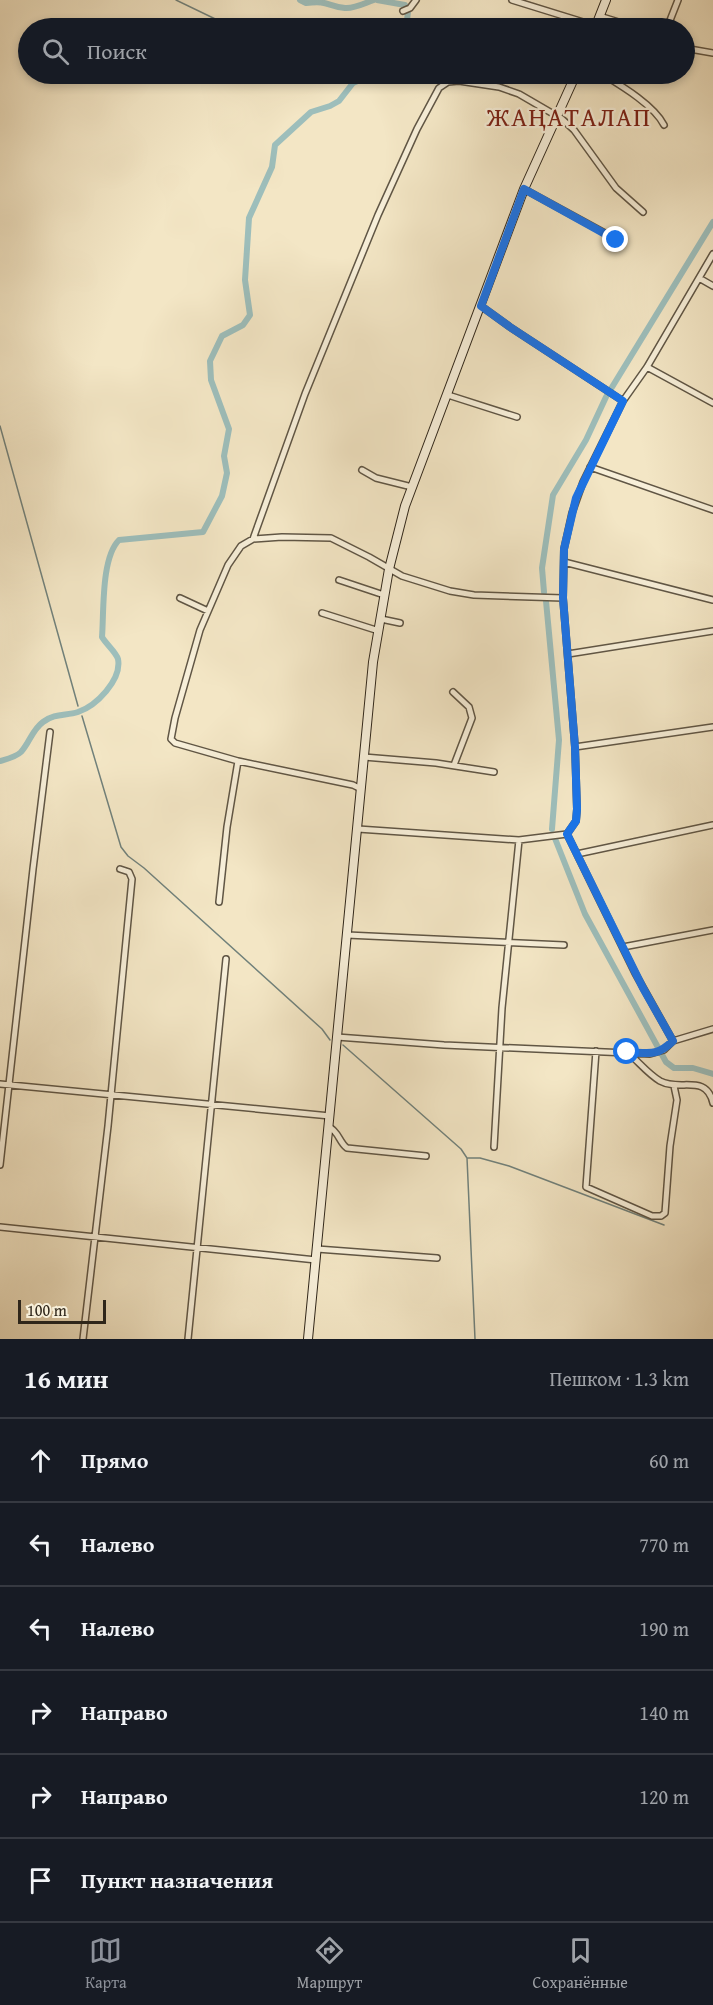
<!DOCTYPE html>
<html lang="ru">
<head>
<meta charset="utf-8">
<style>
  body { margin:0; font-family:"Gentium Book Plus",serif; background:#242831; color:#f1f3f6 }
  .scale { position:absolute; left:18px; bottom:15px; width:88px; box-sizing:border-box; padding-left:6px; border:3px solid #2f261a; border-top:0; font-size:16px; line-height:21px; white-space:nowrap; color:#2f261a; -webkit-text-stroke:4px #f7efd9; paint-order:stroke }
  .stop { position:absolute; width:18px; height:18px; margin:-14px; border:4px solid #1a73e8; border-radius:50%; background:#fff }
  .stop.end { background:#1a73e8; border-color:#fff; box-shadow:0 2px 6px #0008 }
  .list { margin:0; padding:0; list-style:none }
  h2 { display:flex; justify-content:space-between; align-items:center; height:78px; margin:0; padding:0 24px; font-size:26px }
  h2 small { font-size:20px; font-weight:400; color:#9ea1a6 }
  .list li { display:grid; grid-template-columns:39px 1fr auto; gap:18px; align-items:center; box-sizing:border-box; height:84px; padding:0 24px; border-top:2px solid #363941 }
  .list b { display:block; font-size:22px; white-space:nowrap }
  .list em { font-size:20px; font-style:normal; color:#9ea1a6 }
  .icon { flex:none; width:33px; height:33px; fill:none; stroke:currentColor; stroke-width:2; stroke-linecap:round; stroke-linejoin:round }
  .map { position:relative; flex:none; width:713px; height:1339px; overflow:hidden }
  .search { position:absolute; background:#171b24; box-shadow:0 3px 9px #0003; left:18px; right:18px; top:18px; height:66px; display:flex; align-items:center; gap:15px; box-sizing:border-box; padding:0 21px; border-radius:33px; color:#9ea1a6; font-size:22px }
  .sheet { height:582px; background:#171b24 }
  nav { display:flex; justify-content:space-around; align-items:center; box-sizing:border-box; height:84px; border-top:2px solid #363941; background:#171b24; font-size:16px; color:#9ea1a6 }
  nav a { display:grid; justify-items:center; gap:3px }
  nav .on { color:#8c9099 }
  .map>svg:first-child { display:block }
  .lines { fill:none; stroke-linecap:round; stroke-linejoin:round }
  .stream { stroke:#71817b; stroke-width:1.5 }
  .canal { stroke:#9dbebb; stroke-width:6 }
  .street-casing { stroke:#605645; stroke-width:8 }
  .secondary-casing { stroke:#2f261a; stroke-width:10 }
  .street { stroke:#f7efd9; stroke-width:5 }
  .secondary { stroke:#f7efd9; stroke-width:8 }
  .route { stroke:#1a73e8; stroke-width:8 }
  .labels { text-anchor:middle; stroke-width:4.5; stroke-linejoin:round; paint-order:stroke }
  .quarter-label { font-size:26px; letter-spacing:1.5px; fill:#7a1f14; stroke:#f7efd9 }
</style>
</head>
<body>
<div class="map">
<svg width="713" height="1339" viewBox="0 0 713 1339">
  <rect width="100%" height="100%" fill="#f3e6c5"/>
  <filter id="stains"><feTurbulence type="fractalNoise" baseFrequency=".00333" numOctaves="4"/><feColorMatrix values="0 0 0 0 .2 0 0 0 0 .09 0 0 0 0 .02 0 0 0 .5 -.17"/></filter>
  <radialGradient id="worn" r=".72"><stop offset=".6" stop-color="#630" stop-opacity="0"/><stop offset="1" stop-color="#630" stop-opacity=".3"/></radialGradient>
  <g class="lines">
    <path class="stream" d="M176 0 234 28
      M0 426 78 706
      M82 716 121 847 128 856 144 868 322 1029 330 1040
      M343 1045 461 1149 467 1158 475 1339
      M468 1158H480L509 1166 664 1225"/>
    <path class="canal" d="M300 0 306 3C329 0 326 6 345 8 354 9 365 3 374 0
      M377 0 405 5 408 12 406 28
      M544 592 542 568 553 495 586 440 606 397 713 222
      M546 601 559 740 552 829
      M0 761C7 759 16 757 21 752 30 742 32 730 43 722 55 713 66 716 78 712 96 706 122 680 118 659 116 652 106 644 102 637 104 612 101 558 119 540L203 532 222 496 227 473 224 456 229 429 211 380 210 361 222 336 243 325 250 315 245 280 249 218 272 167 275 145 311 112 330 106 339 101 353 83 371 75 390 74
      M554 836 585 914 666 1062 674 1068H693L713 1074"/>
    <defs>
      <path id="street" d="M512 0 596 26
        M403 11 410 8 416 0
        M599 16 638 28
        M667 28 678 0
        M684 48 713 53
        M602 74C620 85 654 105 664 125
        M524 189 614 238 619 244
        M699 278 713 286
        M481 306 510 327 623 401
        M647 367 713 403
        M448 395 517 417
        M590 467 713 510
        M362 470 376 478 412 487
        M253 539 305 394 378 215 417 129 439 88 448 82 459 81 499 87 519 94 562 119 574 130 616 188 643 212
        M564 562 713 600
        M339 580 384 595
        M180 598 208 611
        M322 613 379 631
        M381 619 400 623
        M568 654 713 631
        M453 692 469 707 472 718 454 765
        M575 747 713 727
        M364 757 436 763 494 772
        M361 789 353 785 238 761 175 743 171 739 175 718 200 630 228 565 241 546 253 539 282 537 331 538 369 557 402 576 450 591 474 595 563 598
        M358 829 519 840 567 834
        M567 834 576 821 577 809 575 747 563 598 564 549 572 513 583 482 623 401 647 367 713 254
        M567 834 635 973 673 1041
        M577 854 713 825
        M219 902 227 827 238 761
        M347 935 564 945
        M623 947 713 930
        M337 1037 444 1045 650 1054 664 1050 673 1041 713 1029
        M596 1051 586 1187 652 1216H661L665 1213 670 1146 677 1100 674 1086
        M627 1052C638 1061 648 1074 660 1081 680 1092 706 1073 713 1103
        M0 1084 330 1116
        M329 1127C339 1132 339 1142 347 1148L426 1156
        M494 1147 502 1008 519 840
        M0 1165 33 869 50 732
        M0 1227 316 1260
        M317 1249 437 1258
        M83 1339 108 1126 132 879 129 872 120 869
        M188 1339 226 959"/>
      <path id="secondary" d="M595 28 606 0
        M308 1339 373 662 389 569 405 506 524 189 576 74"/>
    </defs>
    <use href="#street" class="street-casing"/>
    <use href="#secondary" class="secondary-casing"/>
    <use href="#street" class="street"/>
    <use href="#secondary" class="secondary"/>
  </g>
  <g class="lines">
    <path class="route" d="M616 240 524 189 481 306 510 327 623 401 576 498 564 549 563 598 575 747 577 809 576 821 567 834 643 988 673 1041C656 1057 650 1053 627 1052"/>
  </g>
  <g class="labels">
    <g class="quarter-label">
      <text x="569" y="126">ЖАҢАТАЛАП</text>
    </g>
  </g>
  <rect width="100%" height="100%" filter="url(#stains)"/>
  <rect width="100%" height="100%" fill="url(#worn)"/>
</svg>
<div class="scale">100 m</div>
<div class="stop" style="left:627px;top:1052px"></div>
<div class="stop end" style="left:616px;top:240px"></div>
<div class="search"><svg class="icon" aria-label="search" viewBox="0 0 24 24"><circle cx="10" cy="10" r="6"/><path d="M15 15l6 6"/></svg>Поиск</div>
</div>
<section class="sheet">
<h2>16 мин<small>Пешком · 1.3 km</small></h2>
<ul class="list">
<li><svg class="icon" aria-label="ahead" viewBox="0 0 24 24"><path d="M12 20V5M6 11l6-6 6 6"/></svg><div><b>Прямо</b></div><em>60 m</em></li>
<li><svg class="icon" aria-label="left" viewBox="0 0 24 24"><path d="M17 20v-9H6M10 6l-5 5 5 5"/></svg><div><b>Налево</b></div><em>770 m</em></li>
<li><svg class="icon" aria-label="left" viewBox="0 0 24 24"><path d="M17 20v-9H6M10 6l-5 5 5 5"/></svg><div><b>Налево</b></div><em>190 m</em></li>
<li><svg class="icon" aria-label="right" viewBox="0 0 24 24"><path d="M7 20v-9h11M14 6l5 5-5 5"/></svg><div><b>Направо</b></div><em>140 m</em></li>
<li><svg class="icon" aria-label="right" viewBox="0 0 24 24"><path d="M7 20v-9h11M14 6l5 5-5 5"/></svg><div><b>Направо</b></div><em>120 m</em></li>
<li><svg class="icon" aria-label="arrive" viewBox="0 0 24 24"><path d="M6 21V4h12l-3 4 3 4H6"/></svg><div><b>Пункт назначения</b></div></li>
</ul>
</section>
<nav>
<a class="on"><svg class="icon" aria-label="map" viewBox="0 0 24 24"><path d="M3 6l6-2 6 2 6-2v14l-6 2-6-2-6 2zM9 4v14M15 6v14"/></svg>Карта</a>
<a><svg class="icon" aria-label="directions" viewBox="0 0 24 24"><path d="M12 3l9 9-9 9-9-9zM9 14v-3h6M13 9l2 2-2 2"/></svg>Маршрут</a>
<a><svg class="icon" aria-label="saved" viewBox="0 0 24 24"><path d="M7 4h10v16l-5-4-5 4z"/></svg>Сохранённые</a>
</nav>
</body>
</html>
